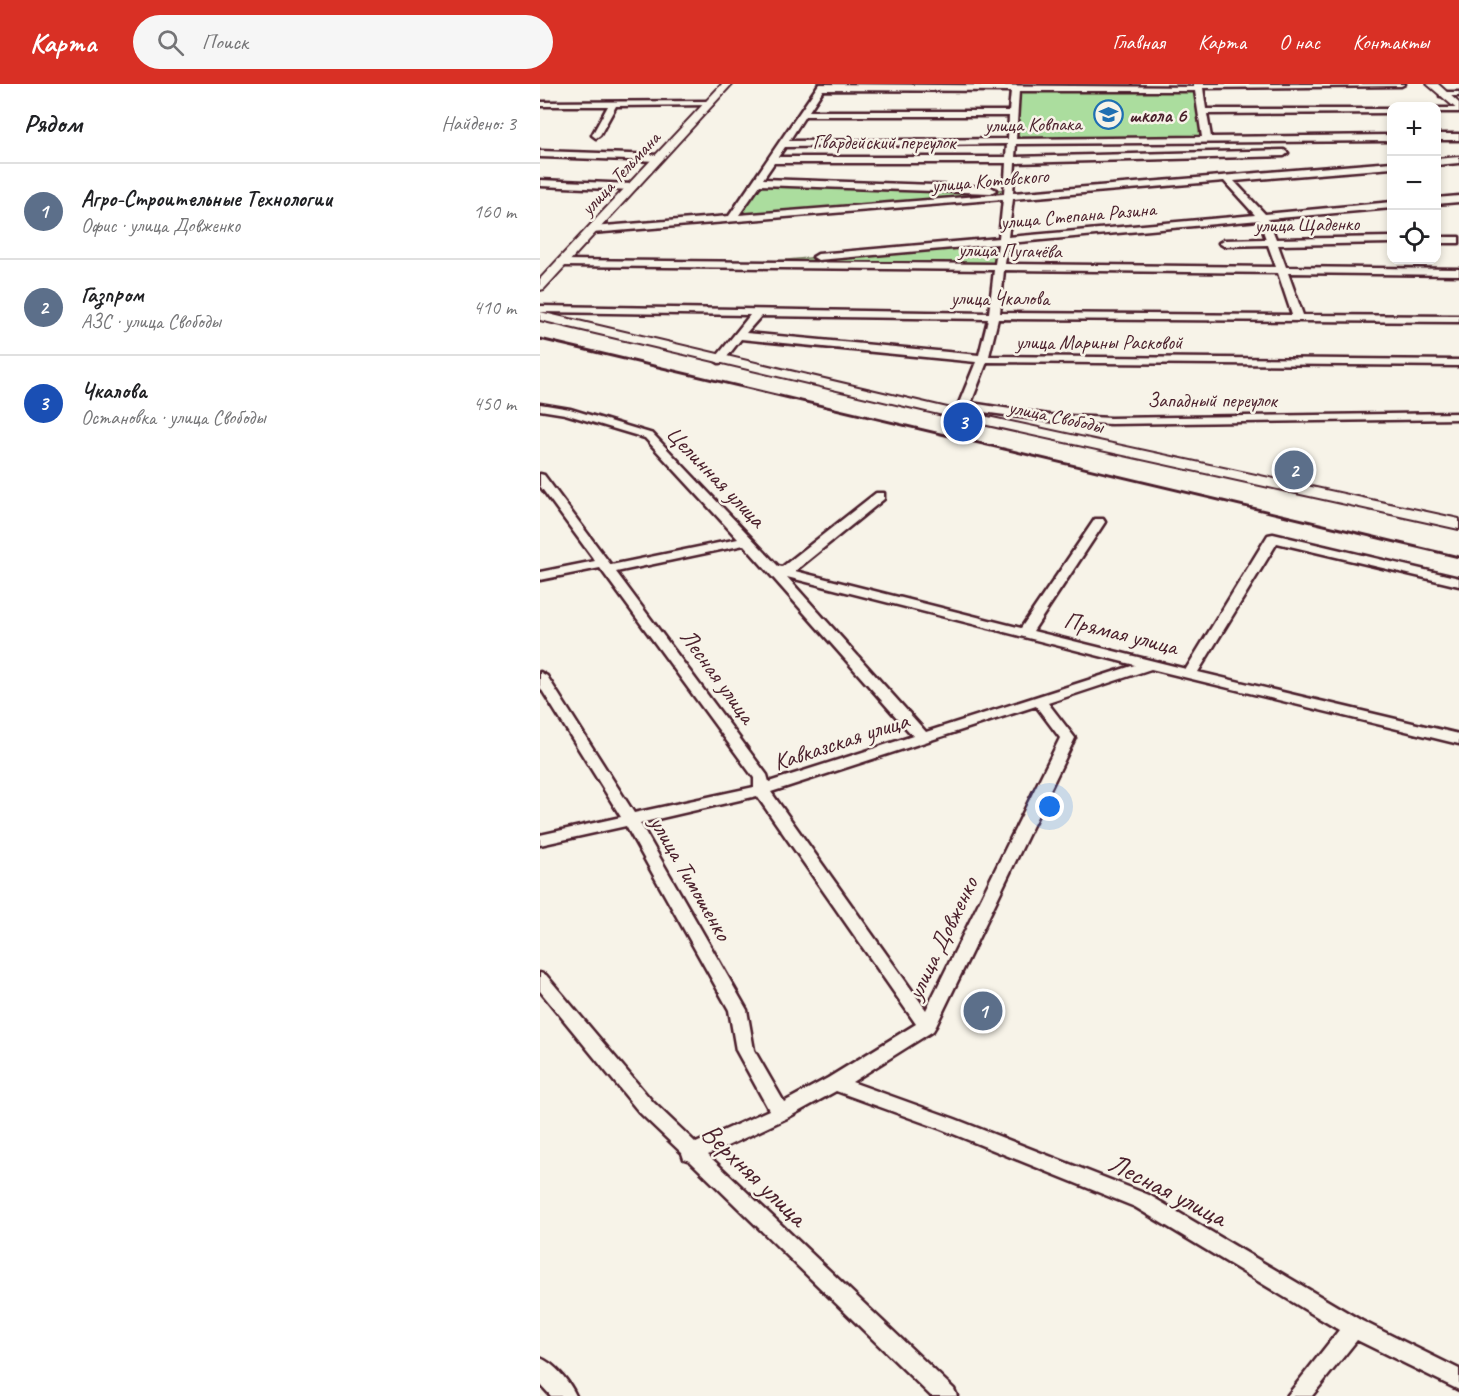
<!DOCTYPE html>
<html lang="ru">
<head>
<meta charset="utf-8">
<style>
  body { margin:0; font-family:Caveat,sans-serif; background:#f6f6f6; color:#202124 }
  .controls { position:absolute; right:18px; top:18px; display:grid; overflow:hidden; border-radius:12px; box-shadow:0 3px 9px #0003 }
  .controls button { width:54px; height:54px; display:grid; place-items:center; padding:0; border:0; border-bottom:2px solid #e0e0e0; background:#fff; color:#202124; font:30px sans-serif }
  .you { position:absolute; left:510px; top:723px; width:21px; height:21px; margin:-15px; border:4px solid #fff; border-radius:50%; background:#1a73e8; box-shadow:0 0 0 9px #1a73e833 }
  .badge { display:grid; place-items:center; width:39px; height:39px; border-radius:50%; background:#d93025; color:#fff; font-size:20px; font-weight:700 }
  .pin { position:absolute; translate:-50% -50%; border:3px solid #fff; box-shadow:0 2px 6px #0006 }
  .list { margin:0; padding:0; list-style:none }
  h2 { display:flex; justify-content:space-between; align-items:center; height:78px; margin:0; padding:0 24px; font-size:26px }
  h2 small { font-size:20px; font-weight:400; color:#757577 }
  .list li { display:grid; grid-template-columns:39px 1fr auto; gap:18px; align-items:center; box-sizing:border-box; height:96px; padding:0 24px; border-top:2px solid #e0e0e0 }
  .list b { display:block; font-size:22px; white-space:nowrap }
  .list p { margin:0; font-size:20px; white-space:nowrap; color:#757577 }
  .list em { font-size:20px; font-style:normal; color:#757577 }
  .icon { flex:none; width:33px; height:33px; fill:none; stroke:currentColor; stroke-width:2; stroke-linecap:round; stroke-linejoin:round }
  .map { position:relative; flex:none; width:919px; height:1312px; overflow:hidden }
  header { display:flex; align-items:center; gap:36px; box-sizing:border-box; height:84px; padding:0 30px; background:#d93025; color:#fff }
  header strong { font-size:28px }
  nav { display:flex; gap:33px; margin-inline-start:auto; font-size:21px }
  .search { width:420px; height:54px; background:#f6f6f6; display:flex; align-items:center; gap:15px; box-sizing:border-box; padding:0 21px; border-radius:33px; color:#757577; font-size:22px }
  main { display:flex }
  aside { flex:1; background:#fff }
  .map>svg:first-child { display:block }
  .green { fill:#abdd9e; stroke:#7a7e64; stroke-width:1.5 }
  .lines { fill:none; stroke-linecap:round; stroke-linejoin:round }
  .minor-casing { stroke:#4a1f2b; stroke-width:5 }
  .major-casing { stroke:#4a1f2b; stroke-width:4 }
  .minor { fill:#f7f3e8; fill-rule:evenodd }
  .major { fill:#f7f3e8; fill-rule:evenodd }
  .rail { stroke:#4a1f2b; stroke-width:3 }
  .labels { text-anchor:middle; stroke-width:5; stroke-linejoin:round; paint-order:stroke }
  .far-poi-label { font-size:20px; font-weight:bold; fill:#4a1f2b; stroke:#f7f3e8; text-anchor:start }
  .far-street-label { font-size:20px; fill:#4a1f2b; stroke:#f7f3e8 }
  .street-label { font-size:24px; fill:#4a1f2b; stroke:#f7f3e8 }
  .near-street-label { font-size:28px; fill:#4a1f2b; stroke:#f7f3e8 }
</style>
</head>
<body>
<header>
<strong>Карта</strong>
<div class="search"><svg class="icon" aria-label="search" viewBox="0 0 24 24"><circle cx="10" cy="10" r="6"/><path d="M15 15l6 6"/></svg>Поиск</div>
<nav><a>Главная</a><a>Карта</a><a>О нас</a><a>Контакты</a></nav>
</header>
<main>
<aside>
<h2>Рядом<small>Найдено: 3</small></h2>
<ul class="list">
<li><span class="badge" style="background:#5c6f8a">1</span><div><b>Агро-Строительные Технологии</b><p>Офис · улица Довженко</p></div><em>160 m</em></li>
<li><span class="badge" style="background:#5c6f8a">2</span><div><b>Газпром</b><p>АЗС · улица Свободы</p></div><em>410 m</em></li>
<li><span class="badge" style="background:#1a4fb4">3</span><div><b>Чкалова</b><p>Остановка · улица Свободы</p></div><em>450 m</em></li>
</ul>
</aside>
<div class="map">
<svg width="919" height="1312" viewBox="0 0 919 1312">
  <rect width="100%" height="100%" fill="#f7f3e8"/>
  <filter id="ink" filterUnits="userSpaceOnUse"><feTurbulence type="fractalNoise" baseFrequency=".0167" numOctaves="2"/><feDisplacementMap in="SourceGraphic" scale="12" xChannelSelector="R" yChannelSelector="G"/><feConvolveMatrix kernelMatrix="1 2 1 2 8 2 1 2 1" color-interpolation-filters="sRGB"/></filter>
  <g filter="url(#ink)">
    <path class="green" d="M474 5H659L667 56 471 58Z
      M217 98 469 106 468 113 192 135Z
      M462 156 459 185 193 181Z"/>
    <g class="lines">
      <defs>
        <path id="minor" d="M279 0 654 3V0H865L861 2 663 4 666 25H852V29L667 30 671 53 852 51V57L476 60 475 73 744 66 748 69 744 72 475 79 473 109 852 78V84L694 97 725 130 852 118V124L728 135 736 155 852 153V159L738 161 746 183 919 185V191L748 189 763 231 919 232V238L458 235 449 272 919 276V282L447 278 431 319 509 331 571 334 919 329V335L571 340 509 337 428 326 425 331 421 332 415 329 436 278 201 255 183 278 179 279 174 276 210 231 0 228V222L449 229 454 186 22 182 17 179 22 176 455 180 458 160 278 176 273 173 278 170 459 154 463 115 52 149 47 146 52 143 189 132ZM283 6 471 7 469 27H269ZM479 7H655L662 53 476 55ZM265 32H469L468 55 249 57ZM467 60 466 73H238L245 63ZM234 79H466L464 110 199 131 220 101 451 109 456 106 451 103 223 95ZM684 97 715 131 468 153 473 115ZM719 136 726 155 684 156 679 159 684 162 728 161 736 183 465 180 468 159ZM464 186 738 189 752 231 460 229ZM221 232 448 235 439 271 206 249Z
          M900 8H919V12H900Z
          M169 17H172V21L76 22 60 51 56 54 52 51 68 22H0V18Z
          M896 24H919V28H896Z
          M896 50H919V56H896Z
          M0 67 119 71 123 74 119 77 0 73Z
          M919 73V79L896 81V75Z
          M0 96 92 100 97 103 92 106 0 102Z
          M919 112V118L896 120V114Z
          M896 153H919V159H896Z
          M0 320 30 325 113 350 238 482 242 483 336 409H344V415L255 487 481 544 555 435H563L565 438 493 547 646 585 728 451 733 450 919 494V502L737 459 658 588 919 650V660L611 585 508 619 535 654 396 942 393 947 312 998 415 1035 609 1111 822 1237 919 1285V1306L817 1256 772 1312H747L799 1246 595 1123 401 1045 296 1007 247 1034 168 1071 414 1305 417 1312H391L150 1077 144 1075 142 1069 99 1028 0 907V889L6 891 113 1018 156 1059 229 1026 196 966 189 926 86 742 0 761V751L81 733 0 603V588L7 592 94 729 214 703V694L60 484 0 496V488L55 477 0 402V390L4 391 71 481 198 455 105 354 25 330 0 326ZM204 461 228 488 373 652 229 698 227 691 76 488ZM247 493 595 581 386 648ZM496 622 520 654 386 926 231 708ZM217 712 376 940 288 994 244 1018 214 966 207 926 100 739Z
          M0 1274C14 1279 30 1298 36 1312H11L0 1300Z"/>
        <path id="major" d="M182 0H192L4 205 0 206V195Z
          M887 0H898L919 19V27Z
          M0 228 420 327 919 435V445L420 335 0 236Z"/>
      </defs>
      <use href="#minor" class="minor-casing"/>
      <use href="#major" class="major-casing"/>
      <use href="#minor" class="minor"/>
      <use href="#major" class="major"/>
      <path class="rail" d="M0 255 919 473"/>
    </g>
  </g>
  <defs>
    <symbol id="school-ring" viewBox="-11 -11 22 22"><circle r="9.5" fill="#f7f3e8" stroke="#1f6fb2" stroke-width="1.5"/><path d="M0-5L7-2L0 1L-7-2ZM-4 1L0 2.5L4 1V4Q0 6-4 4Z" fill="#1f6fb2"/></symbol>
  </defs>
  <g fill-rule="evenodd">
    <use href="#school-ring" x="552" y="14" width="33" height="33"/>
  </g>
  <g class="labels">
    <g class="far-poi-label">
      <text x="589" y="38">школа 6</text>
    </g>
    <g class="far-street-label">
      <text transform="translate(493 40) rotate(-1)" y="7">улица Ковпака</text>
      <text x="344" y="65">Гвардейский переулок</text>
      <text transform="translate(80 89) rotate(-47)" y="7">улица Тельмана</text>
      <text transform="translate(450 96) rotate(-5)" y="7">улица Котовского</text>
      <text transform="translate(538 131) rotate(-5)" y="7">улица Степана Разина</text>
      <text transform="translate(767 140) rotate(-1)" y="7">улица Щаденко</text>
      <text transform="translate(470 166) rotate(1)" y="7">улица Пугачёва</text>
      <text x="460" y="221">улица Чкалова</text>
      <text x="559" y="265">улица Марины Расковой</text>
      <text x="672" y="323">Западный переулок</text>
      <text transform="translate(516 332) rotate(12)" y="7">улица Свободы</text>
    </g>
    <g class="street-label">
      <text transform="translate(176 392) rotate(46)" y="8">Целинная улица</text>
      <text transform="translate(581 549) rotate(14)" y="8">Прямая улица</text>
      <text transform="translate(178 592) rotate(54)" y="8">Лесная улица</text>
      <text transform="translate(301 657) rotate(-18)" y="8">Кавказская улица</text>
      <text transform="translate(151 794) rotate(60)" y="8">улица Тимошенко</text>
      <text transform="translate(402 854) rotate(-64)" y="8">улица Довженко</text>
    </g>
    <g class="near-street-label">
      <text transform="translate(215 1090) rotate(44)" y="10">Верхняя улица</text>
      <text transform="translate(628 1105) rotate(27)" y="10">Лесная улица</text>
    </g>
  </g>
</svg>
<div class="controls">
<button>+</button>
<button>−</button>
<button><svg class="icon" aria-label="locate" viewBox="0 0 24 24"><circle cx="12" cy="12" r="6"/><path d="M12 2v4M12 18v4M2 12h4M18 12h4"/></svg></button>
</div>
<div class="you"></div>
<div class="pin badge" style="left:443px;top:927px;background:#5c6f8a">1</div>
<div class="pin badge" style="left:754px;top:386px;background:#5c6f8a">2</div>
<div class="pin badge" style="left:423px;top:338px;background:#1a4fb4">3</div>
</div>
</main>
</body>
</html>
